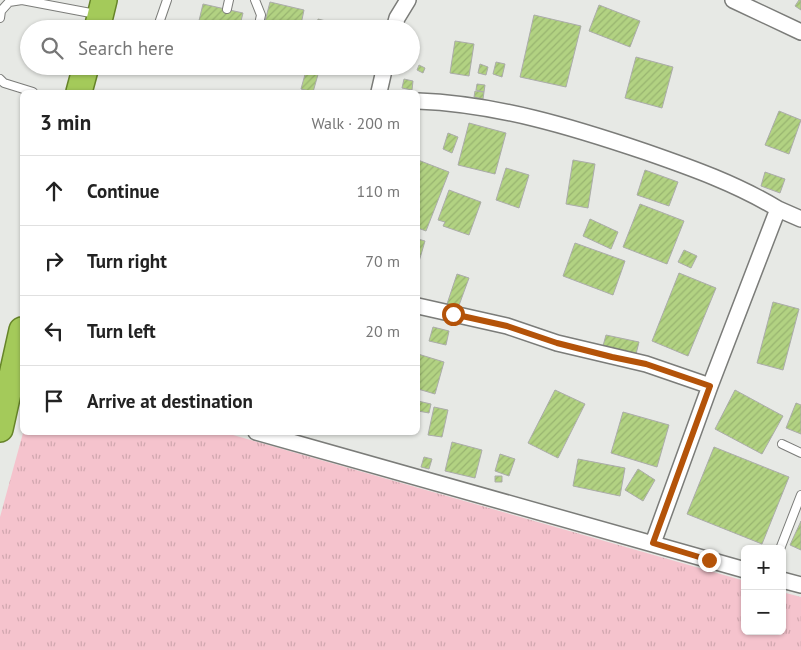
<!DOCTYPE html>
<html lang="en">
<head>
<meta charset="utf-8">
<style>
  body { margin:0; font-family:"PT Sans",sans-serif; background:#f6f6f6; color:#222 }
  .controls { position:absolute; right:15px; bottom:15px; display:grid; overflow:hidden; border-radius:8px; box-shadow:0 1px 4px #0004 }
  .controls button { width:45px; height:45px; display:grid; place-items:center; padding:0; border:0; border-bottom:1px solid #e0e0e0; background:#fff; color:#222; font:25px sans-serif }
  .stop { position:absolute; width:15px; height:15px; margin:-11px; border:4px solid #b45309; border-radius:50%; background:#fff }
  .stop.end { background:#b45309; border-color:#fff; box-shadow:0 1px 5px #0008 }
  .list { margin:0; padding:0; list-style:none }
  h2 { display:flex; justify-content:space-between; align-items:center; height:65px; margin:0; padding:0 20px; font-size:21px }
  h2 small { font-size:16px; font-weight:400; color:#767676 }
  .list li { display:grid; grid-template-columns:32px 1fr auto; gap:15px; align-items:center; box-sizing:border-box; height:70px; padding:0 20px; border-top:1px solid #e0e0e0 }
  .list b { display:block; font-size:19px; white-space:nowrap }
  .list em { font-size:16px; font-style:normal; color:#767676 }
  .icon { flex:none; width:28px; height:28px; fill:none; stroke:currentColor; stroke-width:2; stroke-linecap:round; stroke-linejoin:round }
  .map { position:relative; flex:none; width:801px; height:650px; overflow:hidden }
  .search { position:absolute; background:#fff; box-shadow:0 1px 4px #0004; left:20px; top:20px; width:400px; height:55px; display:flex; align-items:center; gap:12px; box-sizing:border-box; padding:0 18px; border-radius:28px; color:#767676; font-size:19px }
  .panel { position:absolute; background:#fff; box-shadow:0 1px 4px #0004; left:20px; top:90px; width:400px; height:345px; border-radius:8px }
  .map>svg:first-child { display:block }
  .grass { fill:url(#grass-tufts) }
  .building { fill:url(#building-hatch); stroke:#abaca9 }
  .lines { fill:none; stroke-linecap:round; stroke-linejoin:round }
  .service-casing { stroke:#7b7c79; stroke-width:10 }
  .minor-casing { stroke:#7b7c79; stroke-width:18 }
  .trunk-casing { stroke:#668429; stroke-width:28 }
  .service { stroke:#fff; stroke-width:8 }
  .minor { stroke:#fff; stroke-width:15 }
  .trunk { stroke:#a4ca5a; stroke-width:25 }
  .route { stroke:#b45309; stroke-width:6 }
</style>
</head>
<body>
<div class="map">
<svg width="801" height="650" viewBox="0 0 801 650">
  <defs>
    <pattern id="grass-tufts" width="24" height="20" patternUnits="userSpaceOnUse" patternTransform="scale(1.25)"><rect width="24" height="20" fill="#f5c3cd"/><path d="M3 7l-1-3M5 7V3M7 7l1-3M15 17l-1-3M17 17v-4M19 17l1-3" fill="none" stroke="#d1a7af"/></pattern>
    <pattern id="building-hatch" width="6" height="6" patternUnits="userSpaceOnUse" patternTransform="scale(1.25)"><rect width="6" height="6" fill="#b2d282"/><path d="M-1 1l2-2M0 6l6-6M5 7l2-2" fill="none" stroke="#98b470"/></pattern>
  </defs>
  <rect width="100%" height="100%" fill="#e7e9e5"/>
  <path class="grass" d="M23 433H226L745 581V631H782V592L801 597V650H0V517Z"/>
  <path class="building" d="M799 0H801V10L795 6Z
    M270 2 304 10 300 29H263Z
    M203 4 243 13 239 29H197Z
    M599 5 640 21 630 47 589 31Z
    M534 15 581 26 566 87 520 77Z
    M318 19 334 23 332 29H316Z
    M455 41 474 44 469 76 450 73Z
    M636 57 673 67 662 108 625 98Z
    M496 62 505 64 502 77 493 74Z
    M480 64 488 67 486 75 478 73Z
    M419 65 425 68 423 73 417 70Z
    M307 67 319 71 313 92 301 89Z
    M404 79 413 81 412 90 402 88Z
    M477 84 485 85 484 92 476 90Z
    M475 91 484 92 483 99 474 97Z
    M779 111 801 120 789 154 765 145Z
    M469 123 506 133 495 174 458 165Z
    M448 133 458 137 452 153 443 149Z
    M418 160 449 172 426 231 418 228Z
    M573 160 595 164 588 208 566 204Z
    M506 168 529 175 519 208 496 200Z
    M645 170 678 182 669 206 637 195Z
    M765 172 785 179 780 193 761 186Z
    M449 190 481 202 469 235 443 226 445 222 438 220Z
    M640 204 684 221 667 264 623 247Z
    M590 219 618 232 611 249 583 236Z
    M418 239 425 241 418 265Z
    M575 243 625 261 613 295 563 276Z
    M684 250 697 256 691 268 678 262Z
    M679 273 716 288 688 356 652 341Z
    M457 274 469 278 458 308 447 304Z
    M773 302 799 309 783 370 757 363Z
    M433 327 449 331 446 345 429 341Z
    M606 335 639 342 636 354 603 346Z
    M418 354 444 362 435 394 418 389Z
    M555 390 585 404 558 458 528 443Z
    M735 390 783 416 762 454 715 429Z
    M418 401 431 404 429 413 418 411Z
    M796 403 801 405V434L786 428Z
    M434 407 448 410 442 437 428 435Z
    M623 412 669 425 657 467 611 453Z
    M452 442 482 450 475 478 445 471Z
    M714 447 789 477 762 544 687 514Z
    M500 454 515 459 509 476 495 471Z
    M424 457 432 459 429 469 421 467Z
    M578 459 625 468 620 496 573 486Z
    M638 469 655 480 643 501 625 490Z
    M495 476H502V482H495Z
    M801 521V550L790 545Z"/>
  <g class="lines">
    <defs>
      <path id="service" d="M255 0 261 15 258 29
        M227 9 229 0
        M0 18 1 11 9 2 22 0 96 14
        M157 29 167 0
        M0 79 4 83 33 92
        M782 444 801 453
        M780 549 801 495"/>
      <path id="minor" d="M733 0 801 32
        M394 29 397 18 408 0
        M379 92 385 66
        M418 101C497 104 572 127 646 152 692 168 737 184 778 209
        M418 306 507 326 557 343 646 364 710 386
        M256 432 745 570
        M653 543 710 386 778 209 801 219
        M782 580 801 585"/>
      <path id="trunk" d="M97 29 104 0
        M79 92 86 66
        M0 429 22 330"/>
    </defs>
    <use href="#service" class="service-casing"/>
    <use href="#minor" class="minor-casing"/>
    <use href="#trunk" class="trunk-casing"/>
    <use href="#service" class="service"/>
    <use href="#minor" class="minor"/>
    <use href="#trunk" class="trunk"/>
  </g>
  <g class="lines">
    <path class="route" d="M453 314 507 326 557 343 612 357 646 364 710 386 653 543 709 560"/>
  </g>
</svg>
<div class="controls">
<button>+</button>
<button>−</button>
</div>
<div class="stop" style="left:453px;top:314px"></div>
<div class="stop end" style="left:709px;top:560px"></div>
<div class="search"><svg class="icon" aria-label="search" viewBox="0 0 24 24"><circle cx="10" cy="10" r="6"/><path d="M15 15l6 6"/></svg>Search here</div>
<section class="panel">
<h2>3 min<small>Walk · 200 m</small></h2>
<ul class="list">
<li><svg class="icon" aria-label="ahead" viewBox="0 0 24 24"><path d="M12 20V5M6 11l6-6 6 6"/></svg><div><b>Continue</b></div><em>110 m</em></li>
<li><svg class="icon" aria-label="right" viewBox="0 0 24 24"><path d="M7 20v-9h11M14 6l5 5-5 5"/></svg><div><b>Turn right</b></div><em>70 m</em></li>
<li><svg class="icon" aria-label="left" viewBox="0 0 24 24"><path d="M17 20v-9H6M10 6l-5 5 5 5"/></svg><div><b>Turn left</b></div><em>20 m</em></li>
<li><svg class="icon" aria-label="arrive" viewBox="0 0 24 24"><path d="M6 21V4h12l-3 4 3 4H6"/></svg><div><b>Arrive at destination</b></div></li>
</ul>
</section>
</div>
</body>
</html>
